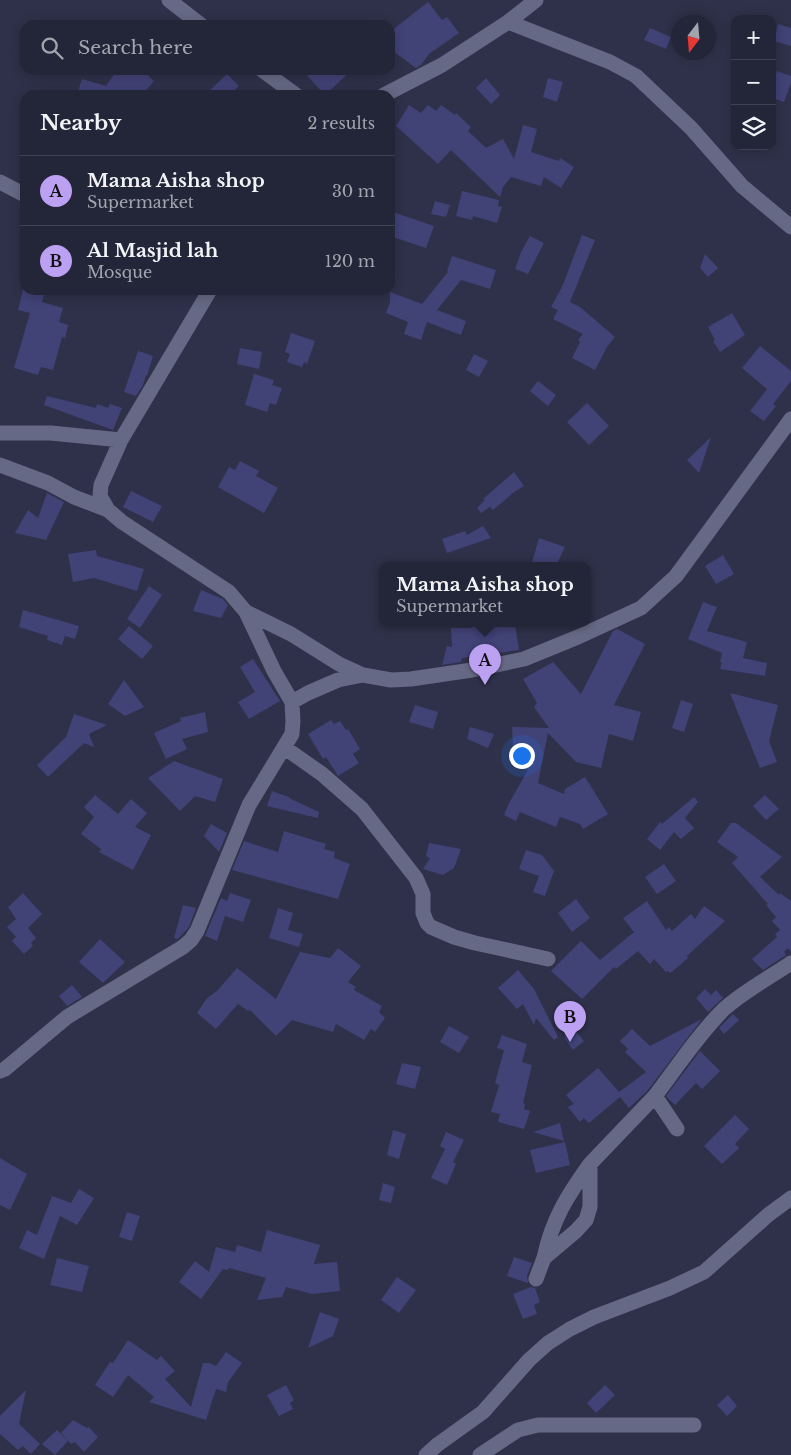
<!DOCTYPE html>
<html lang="en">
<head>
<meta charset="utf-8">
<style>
  body { margin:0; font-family:"Libre Baskerville",serif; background:#2f3143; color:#f1f3f6 }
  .controls { position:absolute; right:15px; top:15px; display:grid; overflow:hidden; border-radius:10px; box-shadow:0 2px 12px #0003 }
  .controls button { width:45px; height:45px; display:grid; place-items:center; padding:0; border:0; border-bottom:1px solid #404253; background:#232538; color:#f1f3f6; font:25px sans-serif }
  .compass { position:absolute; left:671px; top:15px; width:45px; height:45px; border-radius:50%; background:#232538; box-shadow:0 2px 12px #0003; rotate:196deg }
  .you { position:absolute; left:521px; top:755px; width:18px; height:18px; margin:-12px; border:4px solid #fff; border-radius:50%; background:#1a73e8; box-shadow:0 0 0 8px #1a73e833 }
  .badge { display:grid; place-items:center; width:32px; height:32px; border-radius:50%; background:#bca0f2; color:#111; font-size:16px; font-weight:700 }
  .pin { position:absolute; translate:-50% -41px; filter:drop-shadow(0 1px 2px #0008) }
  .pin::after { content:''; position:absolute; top:26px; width:18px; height:15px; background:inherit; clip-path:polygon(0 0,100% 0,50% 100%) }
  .popup { position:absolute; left:379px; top:562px; width:212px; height:65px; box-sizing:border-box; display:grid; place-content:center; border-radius:10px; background:#232538; filter:drop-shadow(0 1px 4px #0005); font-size:16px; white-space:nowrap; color:#a3a5ae }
  .popup b { font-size:19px; color:#f1f3f6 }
  .popup::after { content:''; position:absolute; left:50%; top:100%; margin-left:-10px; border:10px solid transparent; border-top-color:#232538 }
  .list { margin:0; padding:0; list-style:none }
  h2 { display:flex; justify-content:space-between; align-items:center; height:65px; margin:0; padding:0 20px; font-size:21px }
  h2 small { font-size:16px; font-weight:400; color:#a3a5ae }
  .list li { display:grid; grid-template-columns:32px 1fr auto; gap:15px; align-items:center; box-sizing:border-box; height:70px; padding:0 20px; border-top:1px solid #404253 }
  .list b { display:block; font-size:19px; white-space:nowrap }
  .list p { margin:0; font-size:16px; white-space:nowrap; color:#a3a5ae }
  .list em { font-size:16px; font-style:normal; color:#a3a5ae }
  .icon { flex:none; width:28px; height:28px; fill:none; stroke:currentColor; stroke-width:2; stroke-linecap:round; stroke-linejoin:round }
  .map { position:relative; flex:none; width:791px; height:1455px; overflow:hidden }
  .search { position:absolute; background:#232538; box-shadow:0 2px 12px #0003; left:20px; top:20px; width:375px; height:55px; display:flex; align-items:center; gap:12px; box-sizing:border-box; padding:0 18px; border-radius:15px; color:#a3a5ae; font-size:19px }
  .panel { position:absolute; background:#232538; box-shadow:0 2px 12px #0003; left:20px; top:90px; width:375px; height:205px; border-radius:15px }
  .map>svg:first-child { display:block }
  .building { fill:#414276 }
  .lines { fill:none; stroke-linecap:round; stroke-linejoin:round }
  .minor { stroke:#666985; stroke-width:15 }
</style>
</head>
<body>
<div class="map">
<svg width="791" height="1455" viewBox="0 0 791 1455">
  <rect width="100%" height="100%" fill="#2f314a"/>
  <path class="building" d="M428 2 442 20 447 17 459 33 429 54 421 65 416 68 390 49V32Z
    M778 24 791 28V46L774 41Z
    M650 28 671 37 666 49 644 40Z
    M117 70H142L154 81 142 95H77L82 79 106 86Z
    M302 70H352L325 95Z
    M777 71 791 76V83L784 102 772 98V86Z
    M227 74 239 86 229 95H205Z
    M486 78 500 95 491 104 476 88Z
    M548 78 563 82 557 102 543 97Z
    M409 105 421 113 428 105 436 111 441 105 455 115 456 113 471 127 468 131 486 148 503 139 514 159 523 125 537 129 531 152 559 161 560 158 574 167 561 188 544 177 541 186 511 177 503 187 500 197 451 150 438 164 396 126Z
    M462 191 499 200 498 206 502 207 497 223 473 216 472 220 456 216Z
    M435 201 450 205 446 217 431 214Z
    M390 211 434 226 426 248 390 236Z
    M582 235 595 240 570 302 580 307 615 337 607 347 595 370 572 358 580 342 578 340 583 334 553 319 558 310 551 307 562 287Z
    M530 236 544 243 528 274 515 269 521 252Z
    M705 254 718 268 708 277 700 268Z
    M452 256 496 270 490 289 461 280 437 310 466 321 461 335 427 322 421 340 404 334 408 322 386 313 390 302V292L422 304 448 272 447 271Z
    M23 290H41L40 293 44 294 42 302 63 308 59 322 68 325 65 338 62 337 53 370 41 367 38 375 14 368 30 313 18 310Z
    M732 313 745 335 720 352 713 341 715 340 708 327Z
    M291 333 315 341 307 364 304 362 302 367 287 362 290 354 285 352Z
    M760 346 791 371V381L773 404 776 406 764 421 750 411 767 389 742 368Z
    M240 348 262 352 259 369 237 364Z
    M138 351 153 356 147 376 146 375 143 385 136 396 124 392Z
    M474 354 488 361 479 377 466 370Z
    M254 374 274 380 272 385 282 388 276 405 270 403 267 412 245 405Z
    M538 381 556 395 548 406 530 391Z
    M47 396 96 408 97 404 108 408 110 404 122 408 113 430 44 405Z
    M587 403 609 426 589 445 567 422Z
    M711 437 699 473 687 460Z
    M240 461 259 471 256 476 278 488 264 513 218 487 229 467 235 470Z
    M514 472 524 486 511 494V495L493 510 490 507 481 513 477 508 485 500 483 499Z
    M131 491 162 506 153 522 123 507Z
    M47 493 64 502 46 540 15 533 28 510 38 518Z
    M483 526 491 538 447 553 442 539 465 531 467 535Z
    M539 538 565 547 556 566H531Z
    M96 550 97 556 144 569 137 591 94 578 73 582 68 554Z
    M723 555 734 574 716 584 705 566Z
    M149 586 162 595 140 628 127 619Z
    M201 590 223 599 228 605 221 618 193 611Z
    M703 602 717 607 707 631 747 642 743 658 767 663 765 676 720 669 722 662H720L722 653 688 639Z
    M23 610 79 626 75 639 65 636 62 645 47 640 48 636 19 627Z
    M472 624H515L519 650 462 658 461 662 442 665 447 646 452 647 451 628H472Z
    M129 626 153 646 142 659 118 639Z
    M617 629 645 644 614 705 641 712 633 741 609 734 601 768 576 762 548 733 538 783 564 794 565 789 585 777 608 814 583 829 580 824 560 817 556 827 520 812 516 821 504 815 509 803 528 770 521 768 526 744 513 748 512 727 549 728 534 707 537 703 523 679 553 662 581 694 613 631Z
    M253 659 280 701 249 719 238 702 255 692 240 667Z
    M124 680 144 707 125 716 108 704Z
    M730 693 778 705 769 741 777 762 760 768Z
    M681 700 693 704 684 732 672 728Z
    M415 705 438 712 433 729 409 722Z
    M205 712 208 732 182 739 187 749 166 759 154 733 181 721 180 718Z
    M74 714 107 725 89 734 94 747 84 743 48 777 37 765 66 737Z
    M331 720 334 724 340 721 346 730 348 729 360 749 353 754 359 763 338 776 326 757 323 759 308 734Z
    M470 727 494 734 488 748 467 739Z
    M174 761 223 779 215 802 195 796 180 811 148 778Z
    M272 791 289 797V798L319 812 318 818 267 806Z
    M95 795 118 814 131 799 147 813 135 827 151 835 133 870 99 852 101 849 81 834 94 817 84 807Z
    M765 795 779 809 766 820 753 806Z
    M694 797 698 802 685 818 694 828 681 839 674 832 660 850 647 839 660 822 662 824Z
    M731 823H736L782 857 760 877 779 895 780 893 791 901V952L788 948 784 952 786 955 763 970 752 959 777 937 775 934 780 930 772 921 776 917 766 905 768 904 732 863 738 857 717 842Z
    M211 824 227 833 219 852 204 836Z
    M284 831 326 844 324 849 335 852 334 858 350 864 338 899 232 870 244 841 278 852Z
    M429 843 461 849 454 868 443 875 423 869 430 858 426 856Z
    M526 850 542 855 554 871 545 896 533 892 539 876 519 869Z
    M664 864 676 881 657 894 645 877Z
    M23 893 42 914 28 928 36 938 31 943 33 946 24 954 12 941 16 937 7 927 16 919 8 907Z
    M230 893 251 900 243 922 225 916 217 941 205 936 221 898 227 901Z
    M576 899 590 918 572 932 558 913Z
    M647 901 666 930 669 927 672 931 691 914 695 919 704 906 725 921 687 956 688 958 673 971 670 973 668 971 666 972 654 959 650 964 638 951 616 969 614 967 582 999 551 971 581 941 600 960 634 932 623 918Z
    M183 905 196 908 189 927 178 939 174 938Z
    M278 908 293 913 288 930 303 934 299 947 269 938Z
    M100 939 125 962 103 983 79 962Z
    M338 948 361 966 348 982 356 987 354 990 382 1006 379 1012 385 1018 375 1032 371 1029 364 1040 336 1024 333 1032 292 1020 276 1036 250 1010 248 1011 238 1004 216 1029 197 1013 207 998 217 991 237 968 276 999 300 952 330 958Z
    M518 970 534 989 558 1037 554 1040 536 1018 534 1025 523 1004 517 1009 498 988Z
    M72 985 82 997 67 1006 59 996Z
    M705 989 711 995 716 990 723 998 708 1012 696 998Z
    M733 1014 739 1020 724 1034 719 1028Z
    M702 1019 648 1090 629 1108 620 1097 589 1123 584 1118 580 1122 568 1107 574 1104 566 1095 598 1068 619 1092 646 1072 625 1052 628 1049 620 1041 632 1029 650 1046Z
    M449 1026 469 1037 459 1053 440 1042Z
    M573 1028 584 1041 573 1050 565 1039V1034Z
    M502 1035 527 1044 522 1062 532 1065 523 1103 525 1104 524 1109 530 1111 524 1129 498 1122 500 1114 491 1112 499 1085 495 1083 504 1050 497 1048Z
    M700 1051 720 1071 702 1089 696 1083 675 1105 666 1096Z
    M402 1063 421 1067 415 1089 396 1084Z
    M735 1115 749 1129 735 1144 739 1148 722 1164 704 1146Z
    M560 1123 564 1141 533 1132Z
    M393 1130 406 1134 399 1159 387 1155Z
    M446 1132 464 1140 453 1162 456 1164 447 1185 431 1178 445 1149 440 1146Z
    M565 1142 570 1165 536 1173 530 1150Z
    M0 1158 27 1174 10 1210 0 1205Z
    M383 1183 395 1187 391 1203 379 1200Z
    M79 1189 94 1198 77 1225 60 1216 44 1259 19 1248 27 1230 37 1235 52 1196 71 1203Z
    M127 1212 140 1216 132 1241 119 1237Z
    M267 1230 320 1245 314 1264 337 1262 340 1291 312 1294 286 1287 282 1297 257 1300 266 1278 229 1268 228 1270 223 1269 201 1299 179 1282 195 1261 209 1272 216 1247 235 1252 237 1245 261 1252Z
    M514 1257 532 1263 527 1276 528 1283 507 1276Z
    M57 1258 89 1266 82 1292 50 1285Z
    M397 1277 416 1290 399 1313 381 1300Z
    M531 1287 535 1288 540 1302 534 1305 537 1314 523 1319 513 1294Z
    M320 1312 339 1319 333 1336 308 1348Z
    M128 1340 157 1360 161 1356 175 1371 165 1379 191 1407 203 1363H209L216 1366 226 1352 242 1363 228 1382 226 1392 216 1389 206 1420 149 1402 154 1397 128 1375 113 1397 95 1385 110 1362 113 1363Z
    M286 1385 294 1400 290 1403 293 1409 279 1416 267 1395Z
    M605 1385 615 1395 596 1413 587 1403Z
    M26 1390 19 1424 40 1444 31 1454 23 1446 18 1450 0 1434V1416Z
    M728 1395 737 1406 727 1416 717 1405Z
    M73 1420 87 1428 89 1427 98 1437 84 1452 75 1442 71 1444 61 1433Z
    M57 1430 68 1441 55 1455 42 1444Z"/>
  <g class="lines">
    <path class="minor" d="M169 0 201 25
      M508 22 610 62 636 76 691 128 742 186 791 227
      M262 70 296 95
      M384 95 442 65 508 22 536 0
      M0 182 25 195
      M0 433H51L121 440
      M0 465 48 483 74 497 108 510
      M246 612 291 634 339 664 363 675
      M292 702 308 693 338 680 363 675 391 680 411 679 472 670 524 659 578 637 641 608 676 576 791 419
      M285 748 322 774 362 809 416 878 423 894V913L427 923 431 927 454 937 475 943 548 959
      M0 1071 5 1069 67 1017 183 947 191 940 197 931 249 805 292 734 293 721 292 702 274 671 246 612 229 592 122 522 108 510 100 496 101 485 121 440 210 290
      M677 1129 655 1096C677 1067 698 1035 724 1009 744 991 769 978 791 963
      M544 1258C552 1220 567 1196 590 1164
      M536 1279 544 1258 576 1231 586 1220 590 1207V1164L655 1096
      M426 1455 437 1445 483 1412 529 1360 548 1343 570 1329 594 1317 670 1288 704 1272 768 1215 791 1198
      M480 1455 518 1430 538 1425H694"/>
  </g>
</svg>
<div class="controls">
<button>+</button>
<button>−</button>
<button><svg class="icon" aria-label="layers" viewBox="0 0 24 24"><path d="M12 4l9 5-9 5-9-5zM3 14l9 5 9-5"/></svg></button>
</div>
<svg class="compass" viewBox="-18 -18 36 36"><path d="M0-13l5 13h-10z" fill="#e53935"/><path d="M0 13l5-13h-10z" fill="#a3a5ae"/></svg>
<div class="you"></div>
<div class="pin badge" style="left:485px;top:685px">A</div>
<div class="popup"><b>Mama Aisha shop</b>Supermarket</div>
<div class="pin badge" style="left:570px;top:1042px">B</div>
<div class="search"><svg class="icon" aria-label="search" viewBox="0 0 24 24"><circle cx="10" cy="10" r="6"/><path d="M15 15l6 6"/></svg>Search here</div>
<section class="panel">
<h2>Nearby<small>2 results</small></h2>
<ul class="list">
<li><span class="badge">A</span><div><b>Mama Aisha shop</b><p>Supermarket</p></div><em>30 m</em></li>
<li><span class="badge">B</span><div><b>Al Masjid lah</b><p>Mosque</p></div><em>120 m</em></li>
</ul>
</section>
</div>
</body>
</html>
